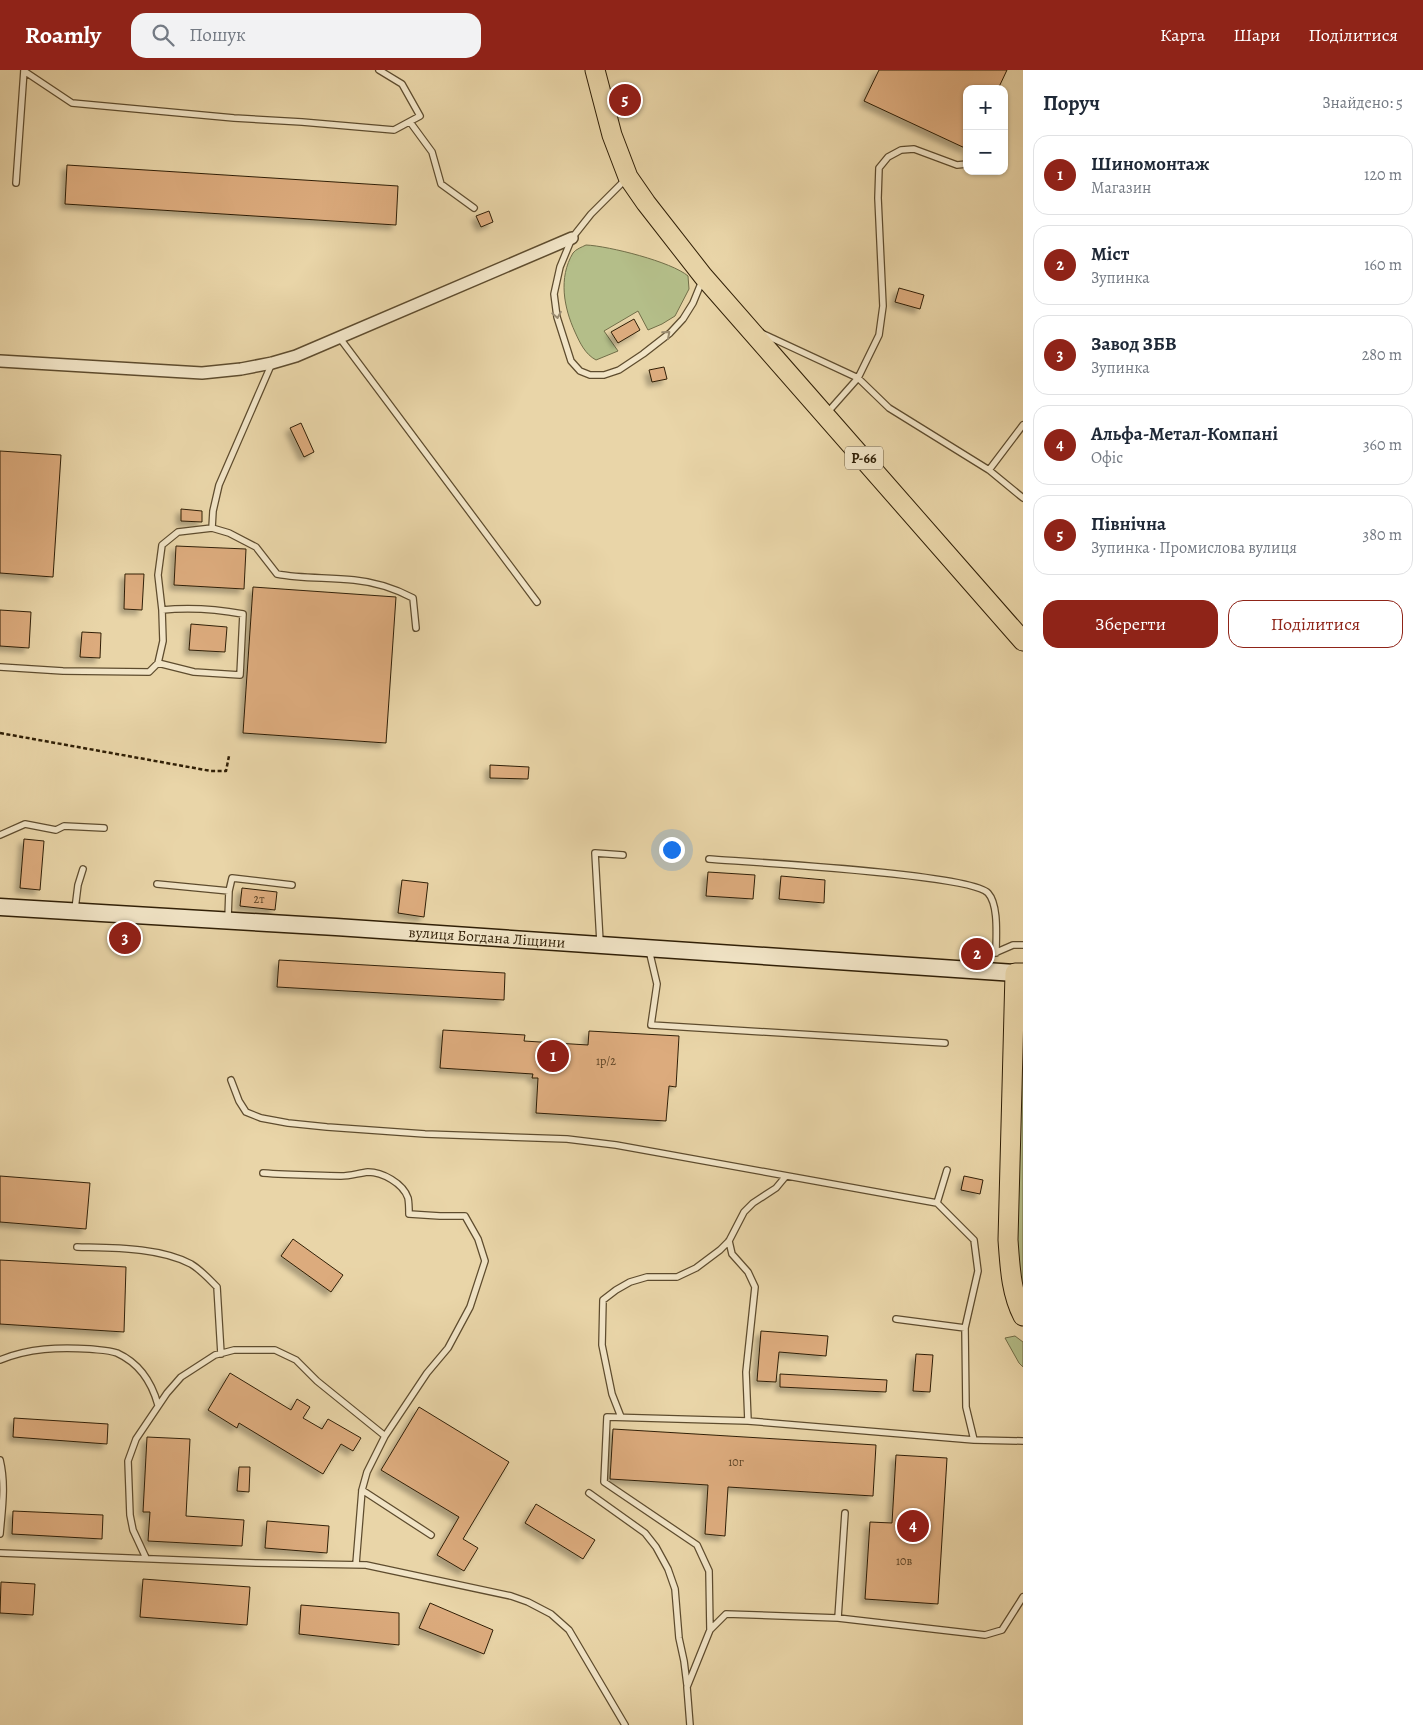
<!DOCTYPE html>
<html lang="uk">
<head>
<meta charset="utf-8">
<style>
  body { margin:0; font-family:Alegreya,serif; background:#f2f2f3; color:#1f2937 }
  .controls { position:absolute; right:15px; top:15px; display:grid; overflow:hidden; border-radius:10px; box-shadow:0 1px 4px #0004 }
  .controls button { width:45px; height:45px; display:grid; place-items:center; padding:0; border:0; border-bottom:1px solid #e0e1e3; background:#fff; color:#1f2937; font:25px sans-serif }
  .you { position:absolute; left:671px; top:779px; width:18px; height:18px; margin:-12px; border:4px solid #fff; border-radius:50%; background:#1a73e8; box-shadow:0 0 0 8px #1a73e833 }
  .badge { display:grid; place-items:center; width:32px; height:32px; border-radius:50%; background:#8f2418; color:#fff; font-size:16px; font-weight:700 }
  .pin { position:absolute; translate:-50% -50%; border:2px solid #fff; box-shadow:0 1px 5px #0006 }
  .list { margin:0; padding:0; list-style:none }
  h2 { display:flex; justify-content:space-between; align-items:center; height:65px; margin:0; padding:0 20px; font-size:21px }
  h2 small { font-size:16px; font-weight:400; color:#747a83 }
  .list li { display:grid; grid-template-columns:32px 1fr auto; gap:15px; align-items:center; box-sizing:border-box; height:80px; margin:0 10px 10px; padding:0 10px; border:1px solid #e0e1e3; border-radius:15px }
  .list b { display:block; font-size:19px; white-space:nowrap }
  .list p { margin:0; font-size:16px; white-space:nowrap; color:#747a83 }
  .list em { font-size:16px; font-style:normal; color:#747a83 }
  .actions { display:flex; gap:10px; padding:15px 20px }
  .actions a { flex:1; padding:11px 0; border:1px solid #8f2418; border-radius:15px; text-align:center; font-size:18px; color:#8f2418 }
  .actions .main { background:#8f2418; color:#fff }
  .icon { flex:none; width:28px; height:28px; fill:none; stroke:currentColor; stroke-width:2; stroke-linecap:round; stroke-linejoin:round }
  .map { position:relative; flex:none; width:1023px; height:1655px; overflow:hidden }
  header { display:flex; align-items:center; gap:30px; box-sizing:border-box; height:70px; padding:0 25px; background:#8f2418; color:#fff }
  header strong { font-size:24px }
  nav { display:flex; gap:28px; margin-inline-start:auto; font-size:18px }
  .search { width:350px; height:45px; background:#f2f2f3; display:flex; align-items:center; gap:12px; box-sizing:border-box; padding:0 18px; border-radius:15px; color:#747a83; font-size:19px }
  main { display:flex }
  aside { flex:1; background:#fff }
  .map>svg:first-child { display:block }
  .green { fill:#b4be89; stroke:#726e48 }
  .building { fill:#dcab7d; stroke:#301f06; filter:url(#shadow) }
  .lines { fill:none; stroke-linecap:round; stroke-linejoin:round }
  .service-casing { stroke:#5e4c2e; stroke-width:8 }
  .minor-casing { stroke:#5e4c2e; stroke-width:14 }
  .secondary-casing { stroke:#301f06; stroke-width:19 }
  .primary-casing { stroke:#301f06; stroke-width:21 }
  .path { stroke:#301f06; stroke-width:2.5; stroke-dasharray:4 2.5; stroke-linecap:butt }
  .service { stroke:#f1e4c6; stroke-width:5.5 }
  .minor { stroke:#f1e4c6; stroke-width:11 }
  .secondary { stroke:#f1e4c6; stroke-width:16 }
  .primary { stroke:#e9d5a8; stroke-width:19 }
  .oneway { stroke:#9a8b70 }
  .labels { text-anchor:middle; stroke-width:4.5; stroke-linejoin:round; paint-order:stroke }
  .number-label { font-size:12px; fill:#5b4224 }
  .shield { fill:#f1e4c6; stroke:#6a5a40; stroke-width:1 }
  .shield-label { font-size:14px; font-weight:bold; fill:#301f06 }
  .street-label { font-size:15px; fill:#301f06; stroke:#f1e4c6 }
</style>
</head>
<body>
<header>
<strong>Roamly</strong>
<div class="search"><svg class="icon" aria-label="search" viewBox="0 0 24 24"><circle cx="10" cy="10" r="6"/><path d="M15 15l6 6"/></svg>Пошук</div>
<nav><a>Карта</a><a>Шари</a><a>Поділитися</a></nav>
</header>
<main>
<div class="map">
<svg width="1023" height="1655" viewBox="0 0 1023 1655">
  <defs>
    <filter id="shadow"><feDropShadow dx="-4.5" dy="4.5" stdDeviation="2.5" flood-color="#0004"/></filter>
  </defs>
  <rect width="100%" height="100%" fill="#e9d5a8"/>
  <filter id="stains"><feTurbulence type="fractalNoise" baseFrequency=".004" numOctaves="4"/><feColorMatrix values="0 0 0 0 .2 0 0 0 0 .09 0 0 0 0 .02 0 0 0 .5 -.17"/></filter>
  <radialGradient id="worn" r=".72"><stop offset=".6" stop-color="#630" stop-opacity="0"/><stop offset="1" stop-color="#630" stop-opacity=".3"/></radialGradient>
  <path class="green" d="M586 175C609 176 672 192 688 206L689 219 675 246 662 254 648 260 638 241 604 261 618 281 596 290C585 284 580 273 575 262 564 238 558 208 573 183 576 179 582 177 586 175Z
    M1023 960V1239L1011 1173Z
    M1015 1266 1023 1272V1297L1019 1293 1005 1268Z"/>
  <path class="building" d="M879 0H1007L998 19H967V79L864 31Z
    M67 95 398 116 396 155 65 134Z
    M489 141 493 152 481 157 476 146Z
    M899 218 924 225 920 239 895 232Z
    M634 249 640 260 618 273 611 262Z
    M664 297 667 309 652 312 649 300Z
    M301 353 314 382 304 387 290 358Z
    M0 381 61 385 53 507 0 503Z
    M181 439 202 441V452L181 451Z
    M176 476 246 479 244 519 174 515Z
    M125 504H144L142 540 124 539Z
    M253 517 396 527 386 673 243 663Z
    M0 540 31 542 29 578 0 576Z
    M191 554 227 557 225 582 189 580Z
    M82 562 101 563 100 588 80 587Z
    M490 695 529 697 528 709 490 708Z
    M24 769 44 771 40 820 20 818Z
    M708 802 755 805 753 829 706 826Z
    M781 806 825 810 824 833 779 829Z
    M402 810 428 813 424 847 398 843Z
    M242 818 277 822 275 840 240 836Z
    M279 890 505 903 504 930 277 917Z
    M443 960 525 965 524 971 588 975 589 961 679 966 676 1017 669 1016 666 1051 536 1043 538 1008H532L533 1004 440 998Z
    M0 1106 90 1113 86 1159 0 1152Z
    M964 1106 983 1110 980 1124 961 1120Z
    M293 1169 343 1205 331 1222 281 1186Z
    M0 1190 126 1197 124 1262 0 1254Z
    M761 1261 828 1266 826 1286 779 1282 776 1312 757 1311Z
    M916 1284 933 1285 930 1322 913 1321Z
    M230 1303 291 1340 297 1329 310 1337 303 1348 322 1359 328 1349 361 1368 353 1381 341 1374 323 1404 239 1353 237 1358 208 1340Z
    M780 1304 887 1310 886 1322 780 1317Z
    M419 1337 509 1392 463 1469 478 1478 464 1501 437 1485 459 1447 381 1400Z
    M14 1348 108 1354 107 1374 13 1367Z
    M613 1359 876 1375 873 1426 728 1417 725 1466 705 1464 708 1415 610 1409Z
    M147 1367 190 1369 186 1446 244 1450 242 1476 148 1471 150 1442H143Z
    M896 1385 947 1388 938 1534 865 1529 870 1452 892 1453Z
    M239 1397H250L249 1422 237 1421Z
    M536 1434 595 1470 583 1489 525 1453Z
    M13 1441 103 1445 102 1469 12 1464Z
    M267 1451 329 1456 327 1483 265 1478Z
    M143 1509 250 1517 247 1555 140 1547Z
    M1 1512 35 1514 33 1545 0 1543Z
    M430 1533 493 1560 484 1584 419 1558Z
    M301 1535 399 1543V1575L299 1564Z"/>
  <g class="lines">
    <defs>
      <path id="service" d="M24 1 72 33 234 48 302 52 394 60 420 46 402 14 379 0
        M410 52 432 82 441 114 474 138
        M627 108 591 144 572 168 560 197 554 224 557 247 571 291 580 301 590 305H604L619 300 643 284 670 263 683 249 693 233 702 211
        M16 113 24 0
        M761 263 858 308 889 338 989 400 1023 428
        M339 267 537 532
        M827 343 858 308 879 265 883 236 878 128 879 98 888 87 901 80 914 79 957 95 967 94
        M989 400 1023 355
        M212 458 229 463 256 477 277 504C302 509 328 507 354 510 375 512 394 518 413 528L416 558
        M158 593 194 602 240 605 243 544C216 539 190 537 162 540
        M0 597 63 601 149 602 158 593 163 571 162 540 158 505 162 475 178 462 212 458 213 441 219 415 272 293
        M0 765 25 754 56 760 64 756 104 758
        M709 789C747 792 971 804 988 823 999 835 996 867 996 883
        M157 814 229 821
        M75 839 78 815 83 799
        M228 848 229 821 232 808 292 815
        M600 872 595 783 623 785
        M649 880 657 914 651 955 945 973
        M967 895 1013 875H1023
        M231 1010 239 1031 246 1042 261 1048 288 1053 327 1057 425 1064 567 1069 616 1075 937 1133 974 1170 978 1201 965 1258 966 1337 974 1370
        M263 1103C289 1105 315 1105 341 1106 350 1106 359 1103 368 1102 382 1102 403 1113 408 1128 409 1133 409 1139 409 1144L440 1146H465L478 1169 485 1191 470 1237 448 1278 427 1303 385 1366
        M937 1133 947 1100
        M729 1171 732 1184 748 1202 755 1217 746 1302 748 1351
        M77 1177C112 1178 159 1177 191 1194 201 1200 209 1209 217 1217L221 1284
        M896 1249 965 1258
        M0 1290C29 1278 59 1277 90 1279 99 1280 109 1280 117 1283 139 1293 152 1313 158 1335
        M621 1347 612 1324 602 1275 603 1230 616 1220 630 1212 647 1207H677L696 1198 720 1180 729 1171 744 1142 753 1133 776 1118 786 1106
        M0 1390C6 1415 2 1439 0 1464
        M362 1420 431 1465
        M589 1423 645 1463 656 1477 668 1499 675 1519 679 1568 684 1591 687 1615
        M0 1483 256 1493 366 1495 511 1526 528 1532 551 1544 569 1560 625 1655
        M146 1488 133 1460 130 1445 128 1391 136 1369 167 1323 181 1307 215 1285 234 1280H275L296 1290 317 1311 385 1366 367 1402 362 1420 356 1494
        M838 1548 845 1443
        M710 1560 709 1501 697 1475 604 1412 607 1347 748 1351 974 1370 1023 1371
        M690 1655 687 1617 710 1560 726 1544 838 1548 985 1565 1002 1560 1023 1527"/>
      <path id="minor" d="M0 291 202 303 241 299 272 293 296 286 572 168"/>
      <g id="secondary">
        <path id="s1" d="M0 837 336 857 1015 903"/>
      </g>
      <path id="primary" d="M595 0 612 65 628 107 646 133 703 206 1023 571
        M1023 903H1015L1008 1170C1010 1197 1011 1223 1023 1246"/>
    </defs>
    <use href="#service" class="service-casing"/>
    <use href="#minor" class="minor-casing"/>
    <use href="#secondary" class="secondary-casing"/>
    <use href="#primary" class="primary-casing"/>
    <path class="path" d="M0 663 211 701H226L229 686"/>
    <use href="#service" class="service"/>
    <use href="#minor" class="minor"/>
    <use href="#secondary" class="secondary"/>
    <use href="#primary" class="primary"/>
  </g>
  <defs><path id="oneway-chevron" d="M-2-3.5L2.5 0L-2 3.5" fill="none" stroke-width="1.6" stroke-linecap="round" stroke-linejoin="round" transform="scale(1.25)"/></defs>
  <g class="oneway">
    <use href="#oneway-chevron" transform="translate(557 245) rotate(80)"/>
    <use href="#oneway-chevron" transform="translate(667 264) rotate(-41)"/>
  </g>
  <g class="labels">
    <g class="number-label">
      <text x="259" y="833">2т</text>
      <text x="606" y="995">1р/2</text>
      <text x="736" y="1396">10г</text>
      <text x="904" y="1495">10в</text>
    </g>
    <rect class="shield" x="845" y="376.5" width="38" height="23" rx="4"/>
    <g class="shield-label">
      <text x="864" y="393">Р-66</text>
    </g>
    <g class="street-label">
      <text dy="5" stroke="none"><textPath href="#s1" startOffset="488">вулиця Богдана Ліщини</textPath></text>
    </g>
  </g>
  <rect width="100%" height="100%" filter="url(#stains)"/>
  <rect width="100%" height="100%" fill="url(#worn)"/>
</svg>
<div class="controls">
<button>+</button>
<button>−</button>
</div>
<div class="you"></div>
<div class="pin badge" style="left:553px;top:986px">1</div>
<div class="pin badge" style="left:977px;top:884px">2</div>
<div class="pin badge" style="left:125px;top:868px">3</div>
<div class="pin badge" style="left:913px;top:1456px">4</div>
<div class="pin badge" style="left:625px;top:30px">5</div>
</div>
<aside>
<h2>Поруч<small>Знайдено: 5</small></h2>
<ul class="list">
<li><span class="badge">1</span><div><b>Шиномонтаж</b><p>Магазин</p></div><em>120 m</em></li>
<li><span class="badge">2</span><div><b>Міст</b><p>Зупинка</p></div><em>160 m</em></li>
<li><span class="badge">3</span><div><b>Завод ЗБВ</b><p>Зупинка</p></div><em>280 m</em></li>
<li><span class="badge">4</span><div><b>Альфа-Метал-Компані</b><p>Офіс</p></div><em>360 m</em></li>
<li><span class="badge">5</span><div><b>Північна</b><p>Зупинка · Промислова вулиця</p></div><em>380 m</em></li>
</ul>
<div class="actions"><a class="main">Зберегти</a><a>Поділитися</a></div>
</aside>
</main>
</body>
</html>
